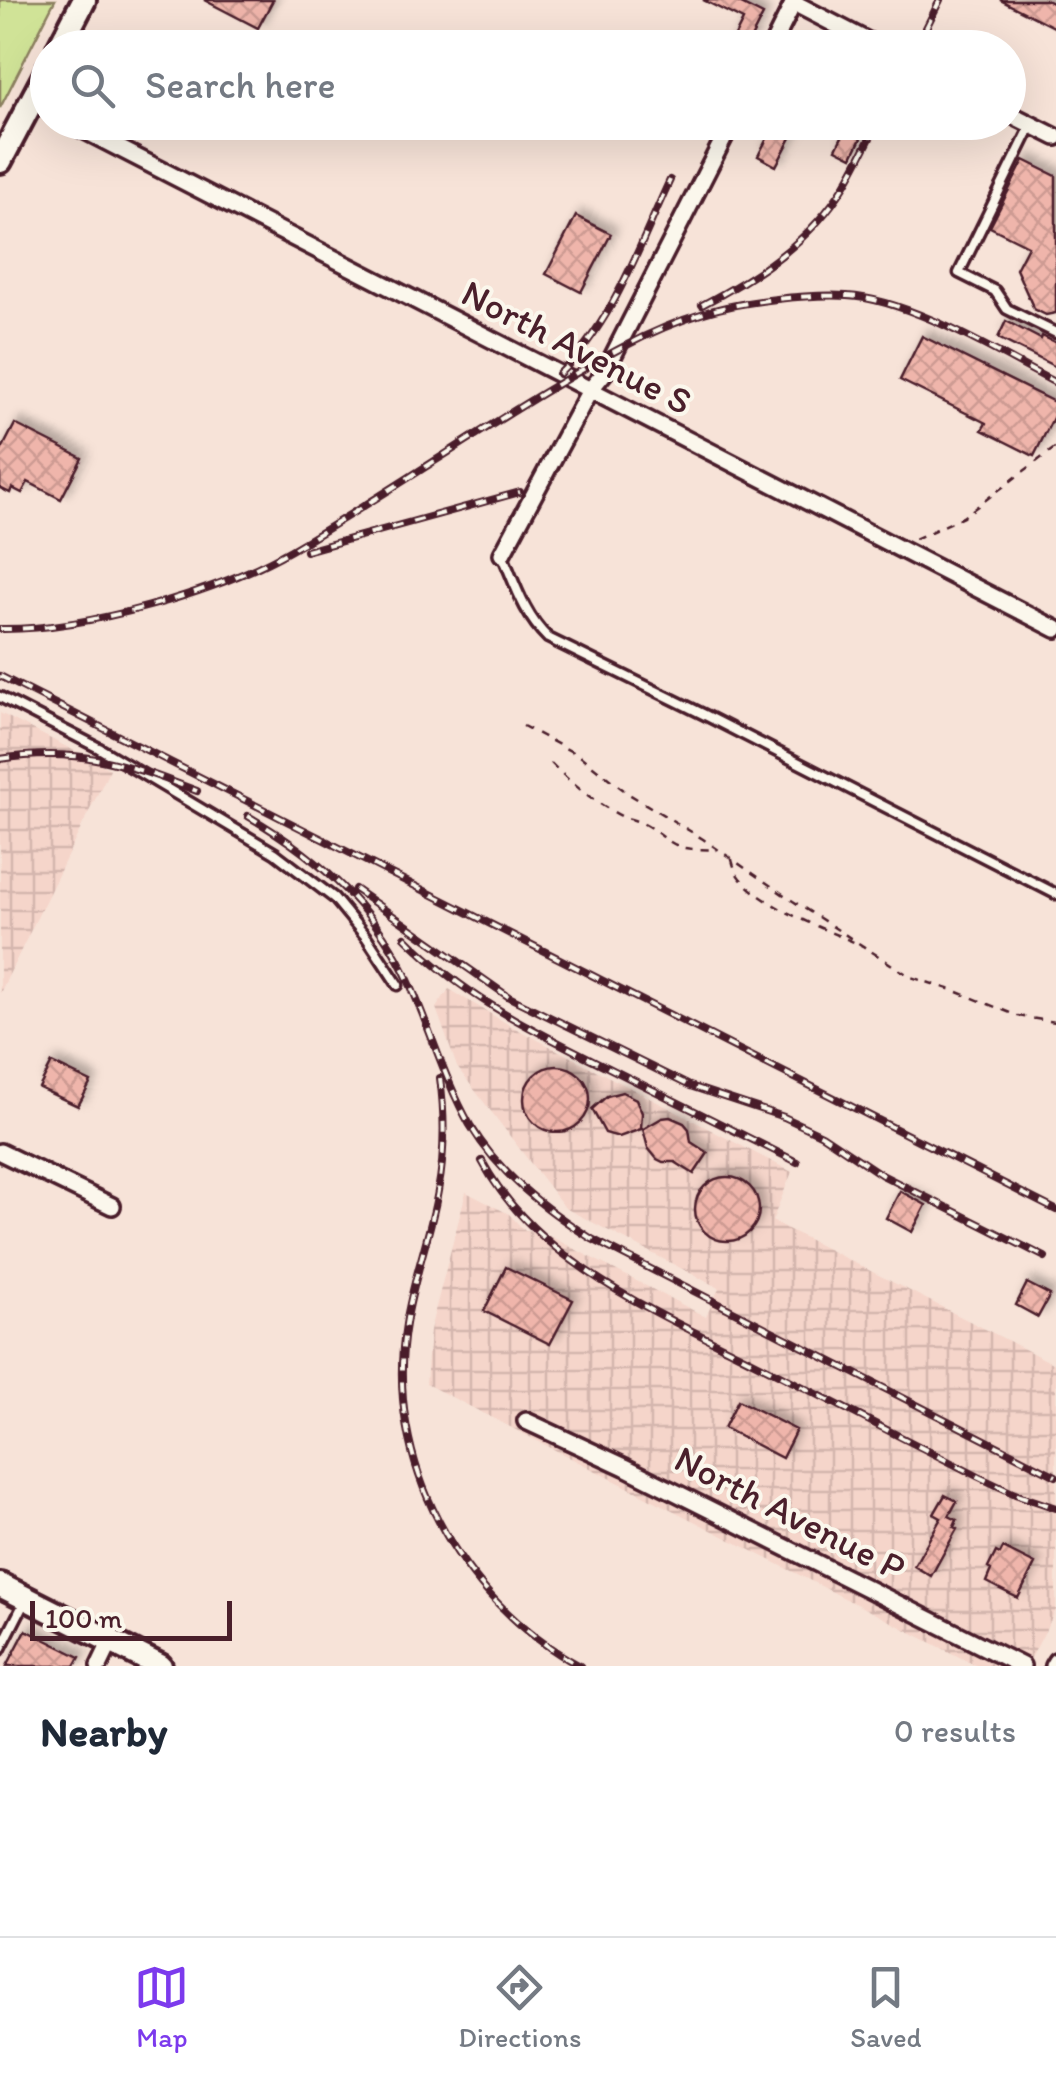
<!DOCTYPE html>
<html lang="en">
<head>
<meta charset="utf-8">
<style>
  body { margin:0; font-family:Itim,sans-serif; background:#f2f2f3; color:#1f2937 }
  .scale { position:absolute; left:30px; bottom:25px; width:202px; box-sizing:border-box; padding-left:10px; border:5px solid #4a1f2b; border-top:0; font-size:28px; line-height:35px; white-space:nowrap; color:#4a1f2b; -webkit-text-stroke:8px #fbf7ec; paint-order:stroke }
  .list { margin:0; padding:0; list-style:none }
  h2 { display:flex; justify-content:space-between; align-items:center; height:130px; margin:0; padding:0 40px; font-size:42px }
  h2 small { font-size:32px; font-weight:400; color:#747a83 }
  .icon { flex:none; width:55px; height:55px; fill:none; stroke:currentColor; stroke-width:2; stroke-linecap:round; stroke-linejoin:round }
  .map { position:relative; flex:none; width:1056px; height:1666px; overflow:hidden }
  .search { position:absolute; background:#fff; box-shadow:0 10px 40px #0002; left:30px; right:30px; top:30px; height:110px; display:flex; align-items:center; gap:25px; box-sizing:border-box; padding:0 35px; border-radius:55px; color:#747a83; font-size:38px }
  .sheet { height:270px; background:#fff }
  nav { display:flex; justify-content:space-around; align-items:center; box-sizing:border-box; height:140px; border-top:2px solid #e0e1e3; background:#fff; font-size:28px; color:#747a83 }
  nav a { display:grid; justify-items:center; gap:5px }
  nav .on { color:#7c3aed }
  .map>svg:first-child { display:block }
  .industrial { fill:url(#industrial-grid) }
  .park { fill:#d0e397; stroke:#8d8161; stroke-width:2.5 }
  .building { fill:url(#building-cross-hatch); stroke:#4a1f2b; stroke-width:2.5; filter:url(#shadow) }
  .lines { fill:none; stroke-linecap:round; stroke-linejoin:round }
  .lane-casing { stroke:#4a1f2b; stroke-width:15 }
  .street-casing { stroke:#4a1f2b; stroke-width:22 }
  .secondary-casing { stroke:#4a1f2b; stroke-width:30 }
  .path { stroke:#4a1f2b; stroke-width:2.5; stroke-dasharray:8 8; stroke-linecap:butt }
  .lane { stroke:#fbf7ec; stroke-width:8 }
  .street { stroke:#fbf7ec; stroke-width:15 }
  .secondary { stroke:#fbf7ec; stroke-width:22 }
  .rail-casing { stroke:#4a1f2b; stroke-width:8 }
  .rail { stroke:#fbf7ec; stroke-width:4; stroke-dasharray:11; stroke-linecap:butt }
  .labels { text-anchor:middle; stroke-width:8; stroke-linejoin:round; paint-order:stroke }
  .street-label { font-size:38px; fill:#4a1f2b; stroke:#fbf7ec }
</style>
</head>
<body>
<div class="map">
<svg width="1056" height="1666" viewBox="0 0 1056 1666">
  <defs>
    <pattern id="industrial-grid" width="8" height="8" patternUnits="userSpaceOnUse" patternTransform="scale(2.5)"><rect width="8" height="8" fill="#f5d5ca"/><path d="M0 4h8M4 0v8" fill="none" stroke="#d4b6ae"/></pattern>
    <pattern id="building-cross-hatch" width="8" height="8" patternUnits="userSpaceOnUse" patternTransform="scale(2.5)"><rect width="8" height="8" fill="#efb5ab"/><path d="M0 0l8 8M0 8l8-8" fill="none" stroke="#ce9b93"/></pattern>
    <filter id="shadow"><feDropShadow dx="6" dy="-6" stdDeviation="5" flood-color="#0004"/></filter>
  </defs>
  <rect width="100%" height="100%" fill="#f7e3d8"/>
  <filter id="ink" filterUnits="userSpaceOnUse"><feTurbulence type="fractalNoise" baseFrequency=".01" numOctaves="2"/><feDisplacementMap in="SourceGraphic" scale="20" xChannelSelector="R" yChannelSelector="G"/><feConvolveMatrix kernelMatrix="1 2 1 2 8 2 1 2 1" color-interpolation-filters="sRGB"/></filter>
  <g filter="url(#ink)">
    <path class="industrial" d="M0 713 110 769 0 993Z
      M449 989 511 1026 792 1172 772 1221 1056 1365V1610L1027 1666H977L426 1384 430 1330 466 1192 509 1214 525 1231 542 1232 706 1317 719 1288 565 1208 457 1067 436 1008Z"/>
    <path class="park" d="M0 0H55L0 108Z"/>
    <path class="building" d="M204 0H273L258 28Z
      M703 0H733L763 15 746 48H729L743 20Z
      M1000 0H1046L1056 5V28Z
      M849 122H869L852 157 836 149Z
      M775 123 794 132 776 166 758 156Z
      M1024 160 1056 176V313L1046 315 1034 309 1016 269 1028 246 990 227Z
      M576 216 611 234 581 292 546 274Z
      M1006 321 1041 339 1042 336 1056 343V367L998 338Z
      M922 336 1056 403V412L1034 456 982 430 986 423 900 380Z
      M15 424 82 458 61 499 28 482 22 493 12 488 10 493 0 488V453Z
      M52 1063 91 1082 78 1106 39 1088Z
      M524 1099a33 33 0 1 1 66 0a33 33 0 1 1-66 0Z
      M622 1092 636 1099 642 1113 641 1129 619 1137 605 1133 592 1109 607 1096Z
      M670 1117 684 1123 689 1129 691 1142 708 1153 694 1174 675 1162H663L657 1159 648 1148 643 1129 662 1118Z
      M695 1209a32 32 0 1 1 64 0a32 32 0 1 1-64 0Z
      M900 1191 926 1205 912 1232 886 1218Z
      M506 1267 573 1300 550 1344 484 1311Z
      M1027 1283 1050 1295 1038 1317 1016 1305Z
      M738 1400 796 1430 782 1458 724 1428Z
      M945 1495 957 1501 949 1516 957 1520 954 1527 957 1529 931 1576 914 1566 941 1518 934 1514Z
      M1003 1548 1035 1564 1018 1598 986 1582 991 1570 988 1568 996 1552 1000 1554Z
      M26 1630 80 1657 75 1666H7Z"/>
    <g class="lines">
      <defs>
        <path id="lane" d="M1031 126 959 273 995 291 1007 309 1056 333
          M502 554C515 584 524 615 548 638L705 715 1056 894
          M0 697 99 748 275 853 334 898 367 938 398 985
          M0 1650 25 1601"/>
        <path id="street" d="M794 3 881 48
          M771 48 795 0
          M1008 113 1056 137
          M68 122 1056 629
          M502 554 590 390 605 372 616 350 732 122
          M0 1152 112 1206
          M526 1421 625 1467 1022 1666
          M99 1666 111 1641
          M1053 1666 1056 1661"/>
        <path id="secondary" d="M59 48 84 0
          M0 161 48 70
          M0 1585 160 1666"/>
      </defs>
      <use href="#lane" class="lane-casing"/>
      <use href="#street" class="street-casing"/>
      <use href="#secondary" class="secondary-casing"/>
      <path class="path" d="M915 539 963 517 1056 447
        M523 726 580 756 629 794 703 839 793 901 911 977 958 992 1018 1016 1056 1022
        M551 763C569 782 597 804 621 816 628 819 637 820 644 824 658 831 669 845 685 848 695 850 707 849 717 850
        M732 859C732 861 736 873 737 874 757 905 829 931 863 946"/>
      <use href="#lane" class="lane"/>
      <use href="#street" class="street"/>
      <use href="#secondary" class="secondary"/>
      <defs>
        <path id="rail" d="M916 48 940 0
          M702 305C759 275 811 241 845 185 857 165 867 144 878 122
          M559 374C613 324 639 246 670 180
          M306 551 520 492
          M0 629C86 630 216 593 291 550 378 500 461 442 548 390 598 360 648 330 704 313 741 301 808 294 847 296 910 299 999 354 1056 383
          M0 676 1056 1210
          M0 759C80 747 124 763 197 791
          M248 816C317 856 378 910 410 984 431 1031 445 1081 470 1125 500 1175 545 1209 592 1239L1056 1476
          M355 889 509 997 690 1086 784 1117 822 1135 882 1175 1045 1257
          M405 937C466 999 535 1031 611 1069 673 1100 735 1131 797 1162
          M440 1078C445 1115 445 1154 438 1191 430 1236 413 1279 406 1324 383 1461 459 1600 580 1666
          M482 1161C538 1266 667 1317 768 1369 838 1405 908 1441 979 1477L1015 1494 1056 1508"/>
      </defs>
      <use href="#rail" class="rail-casing"/>
      <use href="#rail" class="rail"/>
    </g>
  </g>
  <g class="labels">
    <g class="street-label">
      <text transform="translate(577 347) rotate(27)" y="13">North Avenue S</text>
      <text transform="translate(790 1513) rotate(27)" y="13">North Avenue P</text>
    </g>
  </g>
</svg>
<div class="scale">100 m</div>
<div class="search"><svg class="icon" aria-label="search" viewBox="0 0 24 24"><circle cx="10" cy="10" r="6"/><path d="M15 15l6 6"/></svg>Search here</div>
</div>
<section class="sheet">
<h2>Nearby<small>0 results</small></h2>
<ul class="list">
</ul>
</section>
<nav>
<a class="on"><svg class="icon" aria-label="map" viewBox="0 0 24 24"><path d="M3 6l6-2 6 2 6-2v14l-6 2-6-2-6 2zM9 4v14M15 6v14"/></svg>Map</a>
<a><svg class="icon" aria-label="directions" viewBox="0 0 24 24"><path d="M12 3l9 9-9 9-9-9zM9 14v-3h6M13 9l2 2-2 2"/></svg>Directions</a>
<a><svg class="icon" aria-label="saved" viewBox="0 0 24 24"><path d="M7 4h10v16l-5-4-5 4z"/></svg>Saved</a>
</nav>
</body>
</html>
